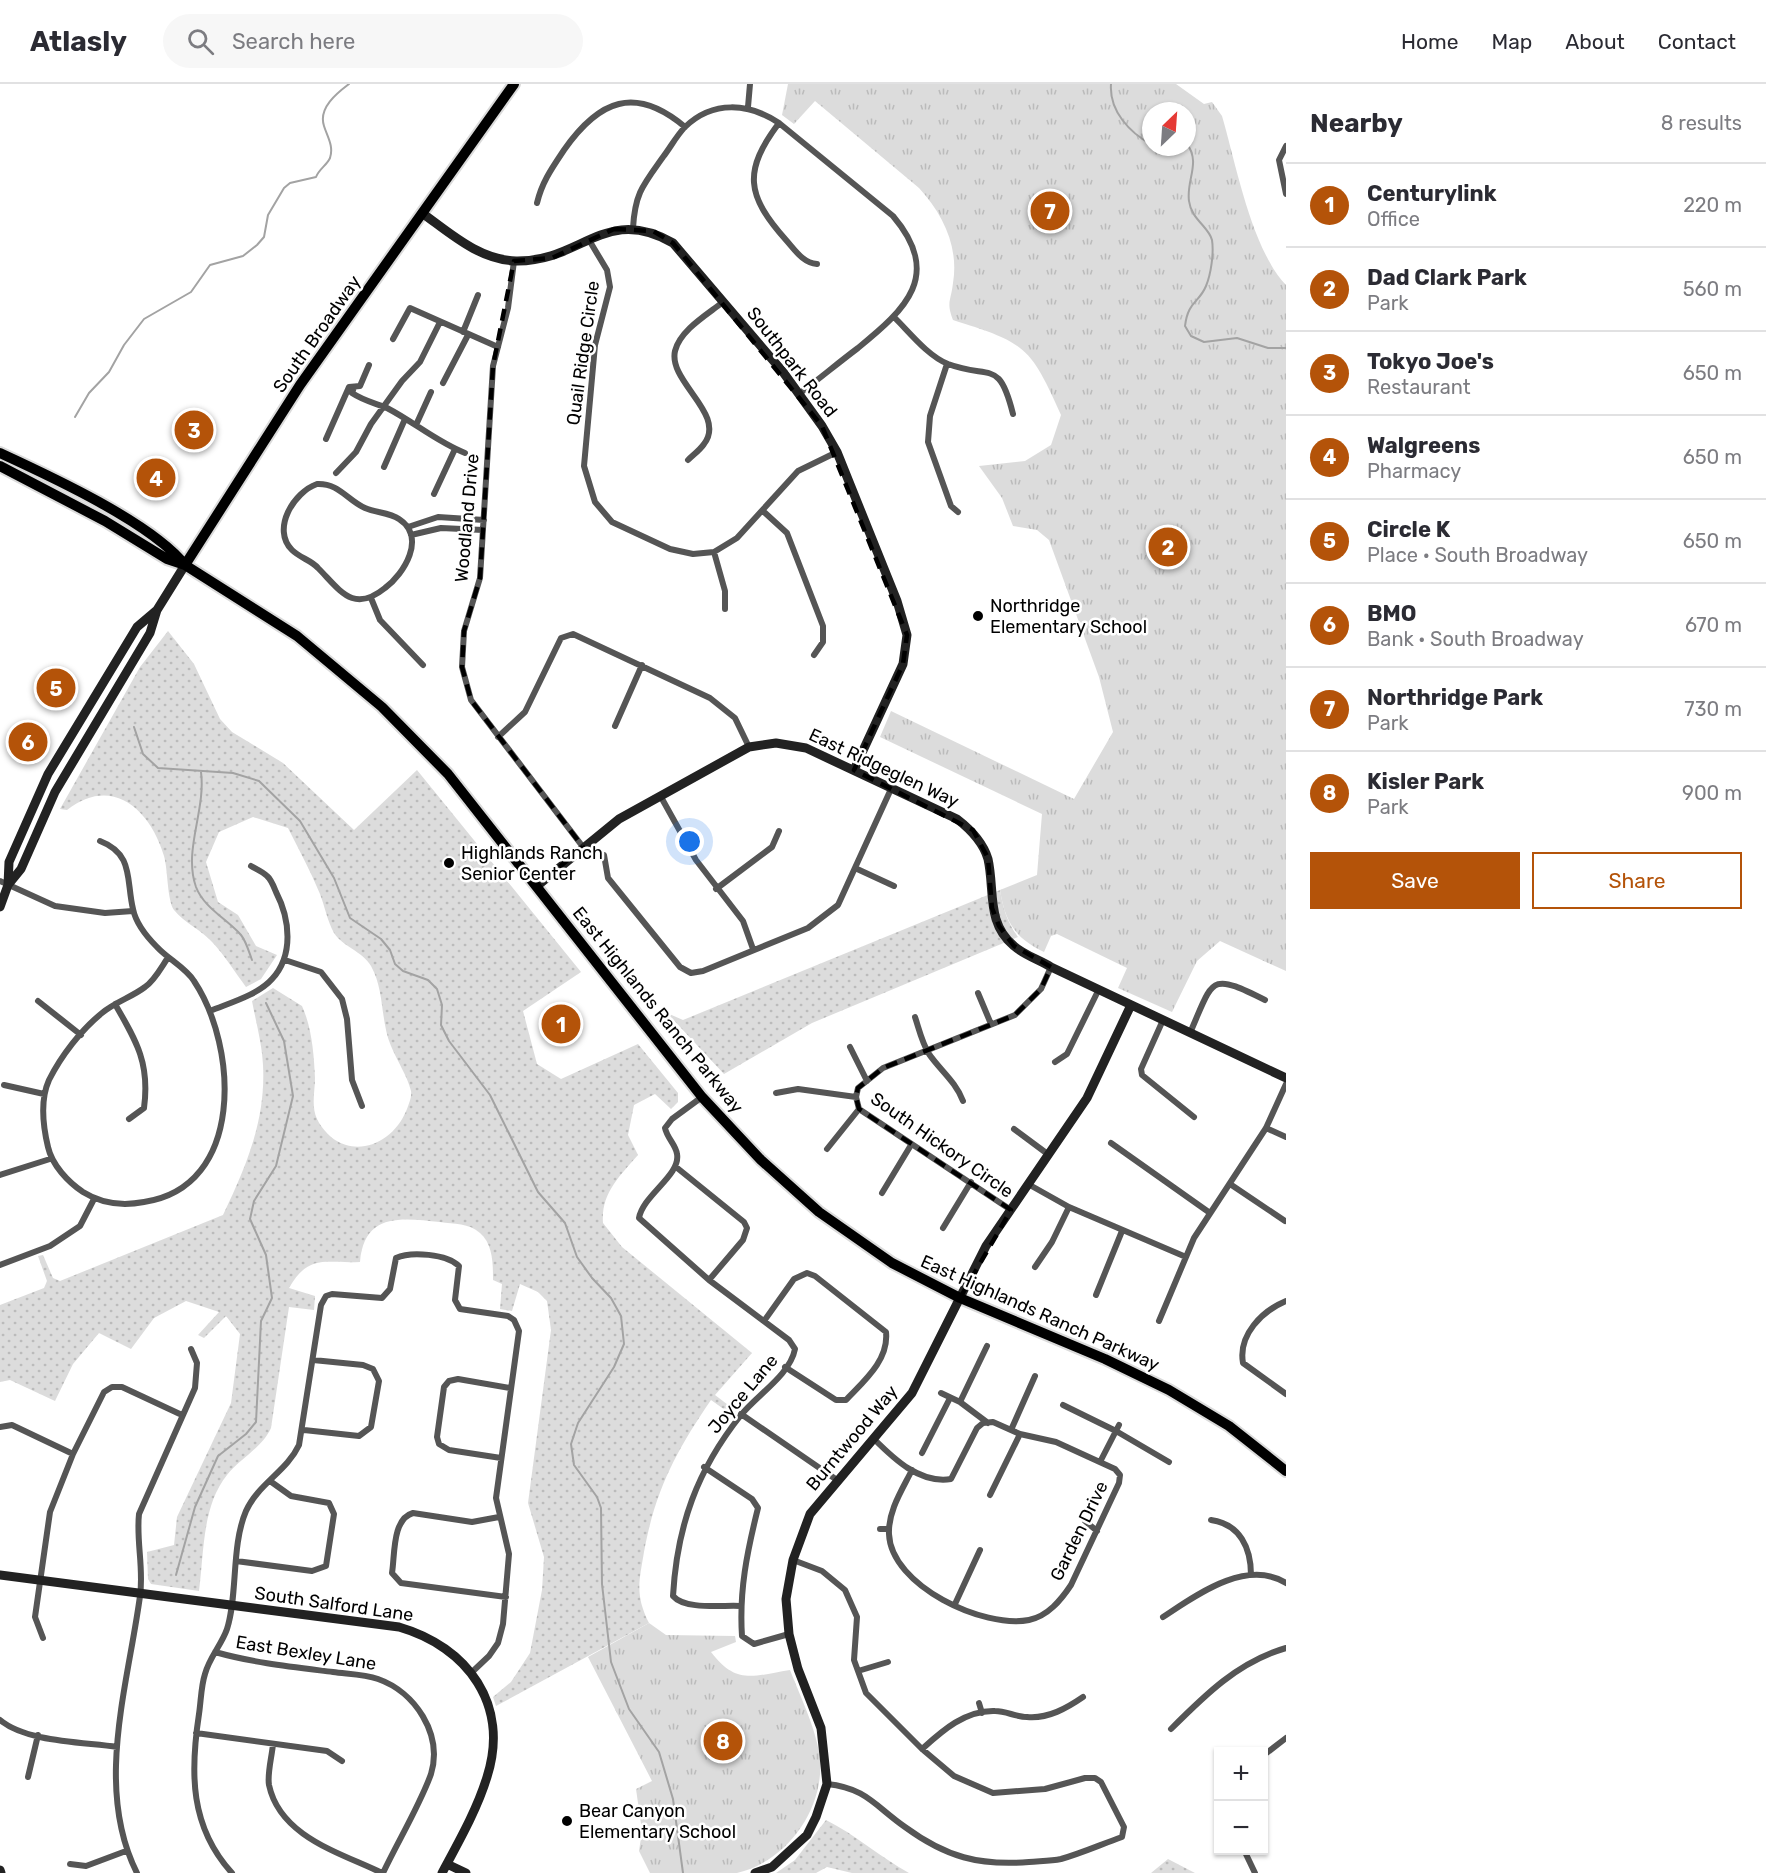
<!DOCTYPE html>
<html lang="en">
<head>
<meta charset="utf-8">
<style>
  body { margin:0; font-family:Rubik,sans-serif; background:#f7f7f7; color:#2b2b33 }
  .controls { position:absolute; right:18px; bottom:18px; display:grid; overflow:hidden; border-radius:0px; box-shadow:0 2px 4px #0004 }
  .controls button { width:54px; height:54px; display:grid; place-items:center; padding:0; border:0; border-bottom:2px solid #e1e1e2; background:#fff; color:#2b2b33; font:30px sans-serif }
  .compass { position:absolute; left:1142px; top:18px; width:54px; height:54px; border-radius:50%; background:#fff; box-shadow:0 2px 4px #0004; rotate:25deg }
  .you { position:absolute; left:690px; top:758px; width:21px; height:21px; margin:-15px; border:4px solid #fff; border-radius:50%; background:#1a73e8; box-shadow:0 0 0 9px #1a73e833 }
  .badge { display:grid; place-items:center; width:39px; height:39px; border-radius:50%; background:#b45309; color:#fff; font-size:20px; font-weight:700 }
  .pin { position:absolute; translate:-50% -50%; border:3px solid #fff; box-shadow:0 2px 6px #0006 }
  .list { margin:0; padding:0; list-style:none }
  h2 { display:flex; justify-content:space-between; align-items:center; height:78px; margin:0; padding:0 24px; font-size:26px }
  h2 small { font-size:20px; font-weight:400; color:#7c7c81 }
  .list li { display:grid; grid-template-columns:39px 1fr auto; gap:18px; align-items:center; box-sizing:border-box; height:84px; padding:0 24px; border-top:2px solid #e1e1e2 }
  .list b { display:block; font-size:22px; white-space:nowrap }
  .list p { margin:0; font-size:20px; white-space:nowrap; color:#7c7c81 }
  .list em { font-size:20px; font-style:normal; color:#7c7c81 }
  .actions { display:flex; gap:12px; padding:18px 24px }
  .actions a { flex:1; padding:14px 0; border:2px solid #b45309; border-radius:0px; text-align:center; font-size:21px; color:#b45309 }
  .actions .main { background:#b45309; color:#fff }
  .icon { flex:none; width:33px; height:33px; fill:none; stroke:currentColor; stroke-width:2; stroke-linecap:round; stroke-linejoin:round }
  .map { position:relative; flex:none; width:1286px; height:1789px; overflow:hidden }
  header { display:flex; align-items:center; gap:36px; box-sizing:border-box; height:84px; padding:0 30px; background:#fff; border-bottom:2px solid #e1e1e2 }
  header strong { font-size:28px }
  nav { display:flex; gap:33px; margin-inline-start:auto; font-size:21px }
  .search { width:420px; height:54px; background:#f7f7f7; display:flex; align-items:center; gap:15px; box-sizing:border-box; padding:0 21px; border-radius:33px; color:#7c7c81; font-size:22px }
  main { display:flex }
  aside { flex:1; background:#fff }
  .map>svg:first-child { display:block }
  .grass { fill:url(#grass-dots) }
  .park { fill:url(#park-tufts); fill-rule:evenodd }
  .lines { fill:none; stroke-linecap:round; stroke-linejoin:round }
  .stream { stroke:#a3a3a3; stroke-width:2 }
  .primary-casing { stroke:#dbdbdb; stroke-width:14 }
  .street { stroke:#555; stroke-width:6 }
  .secondary { stroke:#222; stroke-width:9 }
  .primary { stroke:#000; stroke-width:10 }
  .marked { fill:none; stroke:#000; stroke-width:4.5; stroke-dasharray:12 8; stroke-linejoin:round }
  .poi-dot { fill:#000; stroke:#fff; stroke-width:2 }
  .labels { text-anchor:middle; stroke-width:5; stroke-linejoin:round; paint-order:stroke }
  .street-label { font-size:18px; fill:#000; stroke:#fff }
  .poi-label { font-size:18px; fill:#000; stroke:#fff; text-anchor:start }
</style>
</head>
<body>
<header>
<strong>Atlasly</strong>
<div class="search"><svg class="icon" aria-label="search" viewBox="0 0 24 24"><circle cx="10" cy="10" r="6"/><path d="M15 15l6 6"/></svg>Search here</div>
<nav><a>Home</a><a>Map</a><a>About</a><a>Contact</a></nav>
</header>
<main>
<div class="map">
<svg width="1286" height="1789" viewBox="0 0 1286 1789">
  <defs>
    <pattern id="grass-dots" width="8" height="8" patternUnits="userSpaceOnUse" patternTransform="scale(1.5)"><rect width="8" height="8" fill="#dcdcdc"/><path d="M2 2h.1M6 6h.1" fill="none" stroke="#bbb" stroke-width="1.8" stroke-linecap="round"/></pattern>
    <pattern id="park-tufts" width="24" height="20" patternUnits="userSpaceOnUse" patternTransform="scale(1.5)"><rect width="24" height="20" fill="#dcdcdc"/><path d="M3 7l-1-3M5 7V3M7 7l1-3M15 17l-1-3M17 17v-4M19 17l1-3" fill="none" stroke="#bbb"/></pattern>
  </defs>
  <rect width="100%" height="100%" fill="#fff"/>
  <path class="grass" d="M168 547 194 580 220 635 232 648 283 679 354 746 417 686 581 888 523 927 537 980 561 995 638 960 678 1009V1018L671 1025 655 1010 634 1021 628 1051 638 1071C619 1093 601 1109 603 1139L622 1163 752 1269 715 1311 736 1327 732 1331 711 1316C676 1367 655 1407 644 1468 639 1498 635 1511 649 1539L496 1622 493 1613 511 1598 530 1569 542 1506 544 1473 528 1419 551 1246 547 1217 538 1208 520 1200 512 1227 500 1225 502 1200 493 1196C493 1180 493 1160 480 1149 469 1139 454 1140 440 1138 402 1134 364 1128 360 1178 326 1180 309 1169 289 1204L315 1212 314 1226 289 1223 271 1344C262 1364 240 1374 227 1391 202 1422 204 1469 199 1507L151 1500 148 1495 147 1468 174 1461 177 1433 231 1319 240 1250 226 1232 204 1254 198 1251 219 1228 186 1217 154 1234 131 1265 99 1249 73 1280 55 1317 10 1296 0 1298V1221L44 1204 47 1197 38 1172 43 1171 53 1194 60 1197 223 1131C246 1083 266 1036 263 981 262 960 256 938 252 917L273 904 302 922C312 944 314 971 315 994 315 1007 311 1022 317 1035 339 1078 390 1068 407 1025 409 1019 412 1013 411 1007 407 991 397 977 391 962 380 936 385 907 371 882 362 867 342 862 334 849 327 836 325 823 320 810 311 788 299 766 288 744L253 733 219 748 206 778 218 818 238 831 256 862 277 871 261 895 246 903C235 888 225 872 213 859 202 846 184 839 174 826 167 816 168 786 164 772 150 725 112 691 67 726L60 725 140 583Z
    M1000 806C1003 824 1007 838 1018 853L812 939 724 990 667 929 683 936Z
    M826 1736C856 1751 880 1773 909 1789H852L827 1783 816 1789H776L795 1776Z
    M1168 1775 1195 1789H1151Z"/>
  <path class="park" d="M788 0H1176L1204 20 1212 18 1222 32C1236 80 1252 166 1286 201V887L1220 857 1197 877 1172 928 1118 904 1127 884 1057 850 1051 852 1044 868C1015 854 1005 838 1000 806L1037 791 1042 730 880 653 891 627 1074 715 1113 648 1099 593 1049 456 1037 446 1013 442 1002 414 979 382 1025 377 1051 361 1061 331C1030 262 1026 259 953 236 946 218 951 217 953 199 959 163 943 130 919 104L815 17 794 40 782 31ZM1151 27H1187V63H1151Z
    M649 1539 666 1551 735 1552 736 1558 711 1568C736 1601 753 1592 790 1586 800 1612 814 1640 819 1668 828 1720 789 1777 737 1789 715 1789 674 1789 650 1789L639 1767 642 1747 636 1705 652 1697 588 1573Z"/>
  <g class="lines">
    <path class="stream" d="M1111 0C1109 27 1130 49 1151 60
      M1187 60C1201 79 1186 96 1189 117 1191 135 1209 143 1212 156 1214 169 1211 190 1206 202 1199 219 1188 217 1185 242L1191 252 1204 258 1237 254 1268 264H1286
      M1164 63H1166
      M75 333 89 309 109 288 124 261 144 235 191 208 210 181 243 172 257 161 264 153 268 131 284 104 290 99 316 93C319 85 327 81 330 74 334 62 327 52 324 42 318 24 337 9 349 0
      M134 643 143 670 158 684 233 689 259 697 300 737 334 794 350 834 381 855 390 866 395 880 403 887 428 896 437 905 442 921 441 941 449 957 490 1011 538 1108 565 1139 577 1173 592 1194 611 1214 621 1232 624 1260 614 1283 578 1339 571 1360 574 1381 597 1413 601 1424 602 1500 611 1578 629 1625 659 1668 673 1715 683 1789
      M201 688C206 727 183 766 196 803 204 824 227 835 241 851 246 857 249 868 252 876
      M176 1491 195 1423 218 1372 246 1350 256 1338 261 1237 272 1214 266 1171 250 1135 254 1117 276 1082 293 1012 284 957 266 919"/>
    <defs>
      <path id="primary" d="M0 369C50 392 152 439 185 481
        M0 382 105 437 167 475 185 481 297 552 382 623 448 690 702 1013 761 1076 819 1128 892 1179 960 1214 1105 1275 1169 1306 1229 1342 1286 1387
        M185 481 300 301 514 0"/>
    </defs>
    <use href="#primary" class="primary-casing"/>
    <path class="street" d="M748 23 750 0
      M779 39C743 87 746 111 786 156 795 166 803 179 817 180
      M1286 62 1279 76 1286 110
      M537 119C542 98 552 84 564 66 599 16 635 1 685 43
      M633 144C635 109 643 101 663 73 670 64 677 51 685 43 713 16 749 19 779 39L893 132C943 191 906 225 858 264 838 279 819 295 799 310
      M589 156 607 186 610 203 595 261 584 382 595 418 612 438 670 465 693 470 714 468 737 454 798 387 837 368
      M514 177 508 224 493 282 480 494 464 547 462 583 471 616 583 763
      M895 234C910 249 928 272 948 280 991 296 999 274 1013 330
      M463 248 478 211
      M393 255 410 224 498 263
      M947 280 930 332 928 358 951 422 958 428
      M443 299 468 251
      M354 303 352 309C364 317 375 319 387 324 414 338 437 358 465 369
      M416 341 431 308
      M326 355 349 303 360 302 369 281
      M688 376C693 371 700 366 704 360 727 330 668 298 675 267 680 246 708 230 723 218
      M384 383 405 335
      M336 389 356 368 371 340 402 297 420 278 440 238
      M317 400C339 399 347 416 365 424 376 429 389 428 399 435 427 453 404 490 385 504 353 530 340 506 318 484 311 476 300 474 292 466 271 445 294 408 317 400Z
      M434 410 455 365
      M763 427 787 449 823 542V558L814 571
      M408 443 438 433 484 436
      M411 451 441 444 483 446
      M714 468 725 507V525
      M371 514 380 536 423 581
      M615 642 642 581
      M498 653 525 628 561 554 573 550 710 614 735 634 749 663
      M661 713 696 776 743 837 753 865
      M100 757C134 770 126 796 133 825 136 840 147 853 157 863 168 875 186 884 194 897 238 963 245 1103 144 1118 123 1122 102 1120 83 1108 68 1098 52 1081 48 1063 43 1042 40 1016 49 996 61 972 81 946 102 929 115 918 132 913 145 903 154 897 161 884 167 875
      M604 771 608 794 680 883 691 889 703 887 808 844 838 821 891 705
      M855 784 894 802
      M0 797 55 822 105 829 133 827
      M716 805 772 763 779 747
      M285 876 321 888 342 915 347 935 352 996 362 1022
      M978 909 991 940
      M38 917 81 951
      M115 920C137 958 150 980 144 1024L129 1035
      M210 927C229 919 258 911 272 895 294 871 290 835 276 808 274 803 271 795 267 792 263 788 256 785 251 782
      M915 933C919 945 922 959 929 970 940 986 956 998 963 1017
      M1163 936 1141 985 1142 991 1194 1033
      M1190 949C1214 894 1209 888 1265 916
      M850 963 867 997
      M1055 978 1067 970 1099 905
      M4 1001 44 1010
      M776 1009 798 1005 856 1013
      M702 1013 672 1035 665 1044C667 1054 676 1061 677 1070 681 1091 643 1111 639 1134L709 1196 789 1256 795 1265C790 1291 757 1311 741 1331 697 1386 677 1442 673 1512 685 1526 722 1521 740 1522
      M1266 1044 1286 1053
      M1014 1045 1049 1071
      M1111 1059 1210 1129
      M827 1065 859 1025
      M676 1083 744 1138 747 1144 743 1156 709 1196
      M0 1091 50 1075
      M1028 1100 1069 1123 1186 1173
      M1230 1100 1285 1137
      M882 1109 911 1061
      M1011 1126 859 1025 856 1013 858 1004 883 984 1015 931 1041 905 1051 883
      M943 1144 971 1098
      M0 1181 50 1162 80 1142 94 1115
      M1035 1183 1052 1158 1069 1123
      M1096 1211 1122 1147
      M1286 1217C1262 1227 1238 1251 1243 1279L1286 1310
      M764 1237 794 1195 807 1189 815 1192 886 1248C889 1276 864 1297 846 1316H836L785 1283
      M1159 1237 1194 1154 1266 1044 1286 1000
      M941 1309 960 1318 988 1339
      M960 1318 987 1262
      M1063 1321 1116 1347 1169 1378
      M741 1330 837 1396
      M0 1343 12 1341 73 1370
      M304 1346 359 1352 371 1343 379 1297 373 1285 363 1281 313 1276
      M1011 1346 1035 1292
      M874 1355C894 1375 920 1400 951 1395L977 1344 983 1339 993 1338 1020 1350 1056 1358 1115 1385 1120 1391 1119 1399 1071 1501C1061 1516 1048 1532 1029 1536 984 1545 891 1502 889 1450 888 1427 902 1406 912 1386
      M922 1369 950 1314
      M501 1374 449 1366 439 1360 437 1353 444 1303 449 1297 458 1295 510 1304
      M1100 1378 1119 1341
      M704 1383 752 1415 758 1424C747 1468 739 1507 742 1552L754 1560 789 1550
      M990 1411 1020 1350
      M499 1433 472 1438 413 1429C392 1435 395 1471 392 1489L401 1499 506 1513
      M1211 1436C1240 1440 1251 1464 1251 1491
      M1085 1437 1097 1447
      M880 1445H889
      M793 1476 822 1487 845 1506 857 1533 854 1576 866 1609 922 1665 954 1692 993 1709 1045 1705 1085 1694H1095L1101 1698 1124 1743 1122 1753C1102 1760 1082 1769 1061 1775 1051 1777 1040 1777 1029 1778 979 1782 946 1773 905 1743 875 1722 866 1704 827 1700
      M236 1477 312 1487 326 1482 334 1430 329 1419 291 1412 270 1397
      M955 1520 980 1466
      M1163 1533C1195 1512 1246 1474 1286 1499
      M43 1554 35 1533 50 1428 73 1370 104 1308 112 1303H122L182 1331
      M215 1568C254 1579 293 1583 333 1588 347 1590 364 1590 378 1595 415 1608 443 1650 431 1690 420 1721 397 1759 383 1789
      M858 1587 888 1578
      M979 1619 982 1629
      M0 1636C26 1658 83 1658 117 1663
      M1171 1645C1205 1611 1238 1578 1286 1564
      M196 1649 327 1667 342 1677
      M273 1660C272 1672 267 1690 269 1701 280 1753 341 1769 382 1789
      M922 1665C942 1647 965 1626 995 1627 1006 1627 1016 1633 1027 1633 1048 1635 1067 1624 1083 1613
      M1264 1671 1286 1654
      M28 1693 38 1651
      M1244 1766 1255 1789
      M70 1780 86 1782 126 1767
      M137 1789C94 1704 128 1601 140 1512 144 1484 136 1457 139 1430L195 1304 197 1279 191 1265
      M232 1789C190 1743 190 1689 199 1630 201 1617 201 1602 205 1590 209 1574 222 1560 227 1545 238 1511 231 1462 246 1427 258 1400 287 1387 299 1361L321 1221 326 1212 332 1210 382 1214 390 1205 396 1174C411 1167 447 1170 459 1182L455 1216 460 1225 508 1232 514 1236 519 1247 496 1414 509 1470 503 1540 498 1559 489 1572 471 1589"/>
    <path class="secondary" d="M422 129C450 149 479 176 516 177 582 178 605 120 673 159L783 288 822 342 837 368 897 517 907 551 903 580 854 686
      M8 801 9 778 48 690 137 543 157 526
      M537 802 619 735 749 663 776 659 806 664 957 735C970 745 983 758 988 775 995 806 986 839 1014 862 1024 871 1040 876 1051 883L1286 994
      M0 823 8 801 21 785 55 708 150 549 157 526 185 481
      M0 1491 399 1543C468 1563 510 1621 487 1693 477 1726 458 1759 442 1789
      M447 1780 466 1789
      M0 1786 1 1789
      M755 1789 772 1783 807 1751 816 1733 827 1700 821 1644 798 1585 789 1550 786 1515 793 1476 810 1430 912 1309 986 1162 1087 1014 1131 921"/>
    <use href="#primary" class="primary"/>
  </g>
  <path class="marked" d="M614 145 653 147 673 159 822 342 907 551 903 580 854 686 973 746 988 774 992 824 999 842 1014 862 1051 883 1041 905 1015 931 883 984 858 1004 856 1013 859 1025 1011 1126 960 1214 892 1179 819 1128 761 1076 702 1013 537 802 583 763 471 616 462 583 464 547 480 494 493 282 514 177 552 174Z"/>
  <g class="poi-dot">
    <circle cx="978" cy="532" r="6"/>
    <circle cx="449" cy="779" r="6"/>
    <circle cx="567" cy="1737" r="6"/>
  </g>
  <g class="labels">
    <g class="street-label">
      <text transform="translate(317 250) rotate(-55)" y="6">South Broadway</text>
      <text transform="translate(583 269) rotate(-82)" y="6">Quail Ridge Circle</text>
      <text transform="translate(792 278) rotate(52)" y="6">Southpark Road</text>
      <text transform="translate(467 434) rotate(-85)" y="6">Woodland Drive</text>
      <text transform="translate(884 684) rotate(25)" y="6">East Ridgeglen Way</text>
      <text transform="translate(658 926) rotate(51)" y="6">East Highlands Ranch Parkway</text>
      <text transform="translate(942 1061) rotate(35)" y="6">South Hickory Circle</text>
      <text transform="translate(1040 1229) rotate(24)" y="6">East Highlands Ranch Parkway</text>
      <text transform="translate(743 1310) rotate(-50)" y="6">Joyce Lane</text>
      <text transform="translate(852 1354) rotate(-50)" y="6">Burntwood Way</text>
      <text transform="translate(1079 1447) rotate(-64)" y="6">Garden Drive</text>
      <text transform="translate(334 1520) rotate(8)" y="6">South Salford Lane</text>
      <text transform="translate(306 1569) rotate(9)" y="6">East Bexley Lane</text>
    </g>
    <g class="poi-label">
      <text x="990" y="528">Northridge<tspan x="990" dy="21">Elementary School</tspan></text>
      <text x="461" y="775">Highlands Ranch<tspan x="461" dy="21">Senior Center</tspan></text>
      <text x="579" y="1733">Bear Canyon<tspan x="579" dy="21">Elementary School</tspan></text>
    </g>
  </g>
</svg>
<div class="controls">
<button>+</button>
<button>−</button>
</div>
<svg class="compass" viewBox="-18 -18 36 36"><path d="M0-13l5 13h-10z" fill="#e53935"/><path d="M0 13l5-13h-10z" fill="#7c7c81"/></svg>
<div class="you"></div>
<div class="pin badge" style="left:561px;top:940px">1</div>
<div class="pin badge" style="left:1168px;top:463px">2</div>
<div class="pin badge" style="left:194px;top:346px">3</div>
<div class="pin badge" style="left:156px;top:394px">4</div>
<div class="pin badge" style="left:56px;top:604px">5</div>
<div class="pin badge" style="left:28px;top:658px">6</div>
<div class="pin badge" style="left:1050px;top:127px">7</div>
<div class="pin badge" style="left:723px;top:1657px">8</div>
</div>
<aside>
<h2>Nearby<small>8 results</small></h2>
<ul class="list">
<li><span class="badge">1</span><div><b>Centurylink</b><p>Office</p></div><em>220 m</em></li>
<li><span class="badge">2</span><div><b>Dad Clark Park</b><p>Park</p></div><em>560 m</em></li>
<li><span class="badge">3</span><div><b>Tokyo Joe's</b><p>Restaurant</p></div><em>650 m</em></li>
<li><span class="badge">4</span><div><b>Walgreens</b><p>Pharmacy</p></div><em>650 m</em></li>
<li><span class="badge">5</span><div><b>Circle K</b><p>Place · South Broadway</p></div><em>650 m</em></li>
<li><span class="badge">6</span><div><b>BMO</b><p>Bank · South Broadway</p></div><em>670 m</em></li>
<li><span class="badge">7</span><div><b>Northridge Park</b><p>Park</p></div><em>730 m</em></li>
<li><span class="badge">8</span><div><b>Kisler Park</b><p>Park</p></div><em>900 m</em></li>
</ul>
<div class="actions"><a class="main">Save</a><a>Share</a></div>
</aside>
</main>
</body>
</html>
